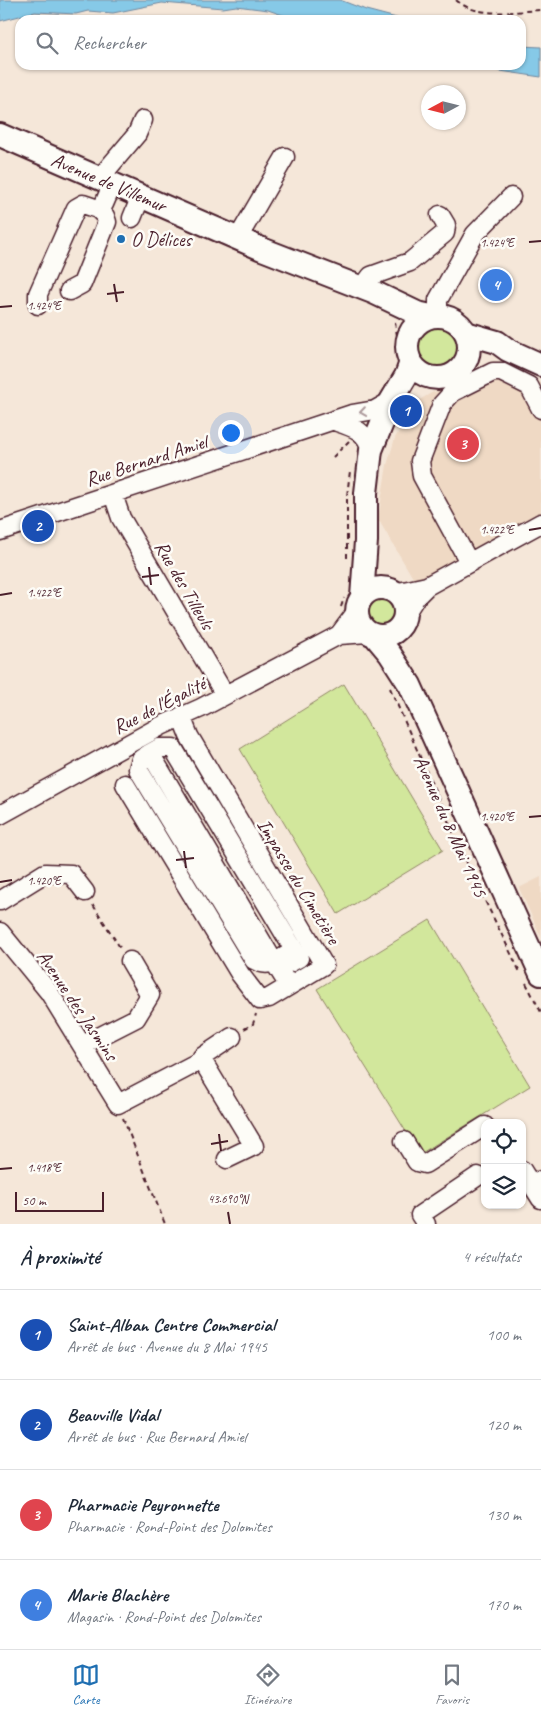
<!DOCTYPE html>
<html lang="fr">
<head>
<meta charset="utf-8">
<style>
  body { margin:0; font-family:Caveat,sans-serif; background:#f6f6f7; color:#1f2937 }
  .controls { position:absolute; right:15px; bottom:15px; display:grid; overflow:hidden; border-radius:10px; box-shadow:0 1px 4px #0004 }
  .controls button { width:45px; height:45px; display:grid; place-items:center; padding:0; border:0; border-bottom:1px solid #e0e1e3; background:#fff; color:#1f2937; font:25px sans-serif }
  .compass { position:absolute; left:421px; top:85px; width:45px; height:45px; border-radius:50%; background:#fff; box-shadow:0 1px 4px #0004; rotate:263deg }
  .scale { position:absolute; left:15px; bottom:12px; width:89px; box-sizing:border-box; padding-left:5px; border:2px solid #4a1f2b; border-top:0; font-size:14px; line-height:18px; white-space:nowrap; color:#4a1f2b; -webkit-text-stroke:4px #fdfcf7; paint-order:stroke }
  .you { position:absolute; left:230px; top:432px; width:18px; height:18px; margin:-12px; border:4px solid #fff; border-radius:50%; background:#1a73e8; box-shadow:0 0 0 8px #1a73e833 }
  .badge { display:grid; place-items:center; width:32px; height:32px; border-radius:50%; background:#1f6fb2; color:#fff; font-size:16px; font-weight:700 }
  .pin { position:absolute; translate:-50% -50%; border:2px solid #fff; box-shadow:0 1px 5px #0006 }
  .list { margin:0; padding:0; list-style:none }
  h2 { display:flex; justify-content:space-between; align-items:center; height:65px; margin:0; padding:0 20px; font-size:21px }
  h2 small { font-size:16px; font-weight:400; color:#747a83 }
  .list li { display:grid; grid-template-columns:32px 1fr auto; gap:15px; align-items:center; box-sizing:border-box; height:90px; padding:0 20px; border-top:1px solid #e0e1e3 }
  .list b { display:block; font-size:19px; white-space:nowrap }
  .list p { margin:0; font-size:16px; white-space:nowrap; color:#747a83 }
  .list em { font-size:16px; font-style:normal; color:#747a83 }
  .icon { flex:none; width:28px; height:28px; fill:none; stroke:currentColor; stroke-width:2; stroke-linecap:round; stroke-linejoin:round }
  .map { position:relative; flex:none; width:541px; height:1224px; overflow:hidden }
  .search { position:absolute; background:#fff; box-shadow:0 1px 4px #0004; left:15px; right:15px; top:15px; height:55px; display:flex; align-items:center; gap:12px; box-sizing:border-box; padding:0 18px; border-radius:15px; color:#747a83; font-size:19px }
  .sheet { height:425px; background:#fff }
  nav { display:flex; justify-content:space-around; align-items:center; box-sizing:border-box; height:70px; border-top:1px solid #e0e1e3; background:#fff; font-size:14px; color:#747a83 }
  nav a { display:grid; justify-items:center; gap:2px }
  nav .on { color:#1f6fb2 }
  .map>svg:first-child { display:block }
  .built { fill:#efd9c4 }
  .green { fill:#d2e79c; stroke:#8e8364 }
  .water { fill:#86c9e7; stroke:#6e859c }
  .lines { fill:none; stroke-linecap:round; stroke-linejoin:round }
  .minor-casing { stroke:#4a1f2b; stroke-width:21 }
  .major-casing { stroke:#4a1f2b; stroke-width:26 }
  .path { stroke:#4a1f2b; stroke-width:2; stroke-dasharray:5 4; stroke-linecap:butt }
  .minor { stroke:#fdfcf7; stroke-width:18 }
  .major { stroke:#fdfcf7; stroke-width:22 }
  .oneway { stroke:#ac999b }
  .ticks { fill:none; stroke:#4a1f2b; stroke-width:2 }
  .poi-dot { fill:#1f6fb2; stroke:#fdfcf7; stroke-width:2 }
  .labels { text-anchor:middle; stroke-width:5; stroke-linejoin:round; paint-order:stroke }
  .street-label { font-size:20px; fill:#4a1f2b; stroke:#fdfcf7 }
  .poi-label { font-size:20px; fill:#4a1f2b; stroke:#fdfcf7; text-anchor:start }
  .ticks-label { font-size:12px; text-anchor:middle; fill:#4a1f2b; stroke:#fdfcf7; stroke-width:5; stroke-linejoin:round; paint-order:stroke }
</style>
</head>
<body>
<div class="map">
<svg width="541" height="1224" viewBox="0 0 541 1224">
  <rect width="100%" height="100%" fill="#f5e7d9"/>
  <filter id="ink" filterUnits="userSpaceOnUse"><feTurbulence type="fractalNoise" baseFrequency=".02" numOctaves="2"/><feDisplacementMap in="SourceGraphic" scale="10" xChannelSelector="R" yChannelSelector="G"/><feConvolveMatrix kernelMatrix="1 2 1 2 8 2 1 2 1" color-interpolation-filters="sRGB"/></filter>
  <g filter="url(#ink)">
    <path class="built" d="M490 365H499L541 383V516L416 583 378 519 387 465 395 438 416 402 433 392 445 390 482 367Z
      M541 877V937L519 888Z"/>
    <path class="green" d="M416 346a22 22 0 1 1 44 0a22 22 0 1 1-44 0Z
      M367 611a13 13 0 1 1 26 0a13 13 0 1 1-26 0Z
      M344 684 443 850 338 914 240 749Z
      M430 920 530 1086 420 1154 317 989Z"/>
    <path class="water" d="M0 0H340L366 10 404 20H297L268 10 236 6 223 8 162 3 113 13 88 11 76 14 35 12 0 21Z
      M521 46 541 47V77L459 65H521Z"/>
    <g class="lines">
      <defs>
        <path id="minor" d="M103 179 104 173 137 134 143 120
          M132 218 141 196
          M238 238 285 157
          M362 288 371 276 410 262 445 233 446 225 440 215
          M69 291 82 284 107 222 105 216 98 209
          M38 305V294L76 208 83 204 98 209 104 204 113 183
          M438 315V300L475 234 511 197
          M334 421C352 427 366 430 371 450
          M113 494 121 518 225 695
          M0 531 352 414 375 410 391 401
          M469 562 422 476 420 461 442 404 453 392 493 372H501L529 386 541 409
          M394 593 427 586 541 523
          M404 616 416 597 427 586
          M339 635 368 633
          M150 753 159 748H173L299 958 290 963 285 956C274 963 266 967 254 960L138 769 141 759 150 753 274 962 289 986
          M125 784 240 974 260 1000 269 998 324 965 189 736 181 716
          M0 815 161 726 201 708 339 635 357 611
          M0 901 45 873 71 874 85 892
          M0 932 49 992 118 1104 202 1060 254 1146 227 1159
          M83 1045 136 1018 150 995 130 961
          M202 1060V1057L232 1037
          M404 1141 417 1162 425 1164 485 1126
          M522 1170 527 1178 536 1183
          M541 1180 536 1183 534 1188 541 1199
          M426 1224 420 1215 478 1176"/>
        <path id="major" d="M0 135 262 249 375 293 417 313 431 316
          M407 347a31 31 0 1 1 62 0a31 31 0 1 1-62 0Z
          M466 333 497 342 508 350 541 365
          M357 612a24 24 0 1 1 48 0a24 24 0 1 1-48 0Z
          M362 597 366 541V493L371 450 391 401 406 376 411 362
          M375 636 390 654 410 685 541 974"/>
      </defs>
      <use href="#minor" class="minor-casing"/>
      <use href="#major" class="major-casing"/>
      <path class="path" d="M456 0C477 19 515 11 541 10
        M453 311 462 317
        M395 322 399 350
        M333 457 349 441
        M347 558V496L350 471
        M341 607 344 598
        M390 688 467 864 520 972
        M93 905 121 949
        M526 983 541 1012
        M244 1029 253 1024 256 1014
        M123 1118 165 1224"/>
      <use href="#minor" class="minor"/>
      <use href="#major" class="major"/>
    </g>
    <defs><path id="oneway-chevron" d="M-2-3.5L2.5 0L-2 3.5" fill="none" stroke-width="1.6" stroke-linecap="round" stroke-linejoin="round" transform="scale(1.25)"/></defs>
    <use class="oneway" href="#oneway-chevron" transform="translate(363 412) rotate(172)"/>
  </g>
  <path class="ticks" d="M529 242 541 241M114 284 117 302M107 294 124 292M0 307 12 306M529 530 541 528M149 567 151 585M142 577 159 575M0 595 12 593M529 817 541 816M184 851 186 868M176 860 194 858M0 882 12 880M219 1134 221 1151M211 1144 228 1141M0 1169 12 1168M228 1212 230 1224"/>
  <circle class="poi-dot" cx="121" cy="239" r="5"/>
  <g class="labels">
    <g class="street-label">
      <text transform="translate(109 182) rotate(23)" y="7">Avenue de Villemur</text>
      <text transform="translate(146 460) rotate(-18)" y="7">Rue Bernard Amiel</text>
      <text transform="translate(185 585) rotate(60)" y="7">Rue des Tilleuls</text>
      <text transform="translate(159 705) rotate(-27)" y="7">Rue de l'Égalité</text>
      <text transform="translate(451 826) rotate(66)" y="7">Avenue du 8 Mai 1945</text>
      <text transform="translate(299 881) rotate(59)" y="7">Impasse du Cimetière</text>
      <text transform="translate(78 1005) rotate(56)" y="7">Avenue des Jasmins</text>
    </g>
    <g class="poi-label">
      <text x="131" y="246">O Délices</text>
    </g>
  </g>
  <g class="ticks-label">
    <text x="497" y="247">1.424°E</text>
    <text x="44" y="310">1.424°E</text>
    <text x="497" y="534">1.422°E</text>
    <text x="44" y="597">1.422°E</text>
    <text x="497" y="821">1.420°E</text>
    <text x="44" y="885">1.420°E</text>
    <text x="44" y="1172">1.418°E</text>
    <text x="228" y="1203">43.690°N</text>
  </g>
</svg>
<div class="controls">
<button><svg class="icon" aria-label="locate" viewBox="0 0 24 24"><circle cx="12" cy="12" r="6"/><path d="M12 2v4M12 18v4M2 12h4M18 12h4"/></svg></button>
<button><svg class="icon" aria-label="layers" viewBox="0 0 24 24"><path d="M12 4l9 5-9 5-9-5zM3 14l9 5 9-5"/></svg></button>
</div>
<svg class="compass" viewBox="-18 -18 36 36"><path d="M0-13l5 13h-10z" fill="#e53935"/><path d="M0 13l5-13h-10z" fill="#747a83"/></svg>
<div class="scale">50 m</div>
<div class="you"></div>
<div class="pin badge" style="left:406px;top:411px;background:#1a4fb4">1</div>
<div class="pin badge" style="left:38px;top:526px;background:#1a4fb4">2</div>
<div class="pin badge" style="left:463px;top:444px;background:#e0444e">3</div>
<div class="pin badge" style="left:496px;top:285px;background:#3f7fe0">4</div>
<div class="search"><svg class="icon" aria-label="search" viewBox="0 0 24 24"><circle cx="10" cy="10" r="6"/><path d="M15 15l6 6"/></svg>Rechercher</div>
</div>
<section class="sheet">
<h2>À proximité<small>4 résultats</small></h2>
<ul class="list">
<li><span class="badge" style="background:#1a4fb4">1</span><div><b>Saint-Alban Centre Commercial</b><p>Arrêt de bus · Avenue du 8 Mai 1945</p></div><em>100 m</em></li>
<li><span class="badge" style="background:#1a4fb4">2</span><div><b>Beauville Vidal</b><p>Arrêt de bus · Rue Bernard Amiel</p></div><em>120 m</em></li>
<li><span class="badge" style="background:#e0444e">3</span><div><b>Pharmacie Peyronnette</b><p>Pharmacie · Rond-Point des Dolomites</p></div><em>130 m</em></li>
<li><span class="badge" style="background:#3f7fe0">4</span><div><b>Marie Blachère</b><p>Magasin · Rond-Point des Dolomites</p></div><em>170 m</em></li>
</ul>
</section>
<nav>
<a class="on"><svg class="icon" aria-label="map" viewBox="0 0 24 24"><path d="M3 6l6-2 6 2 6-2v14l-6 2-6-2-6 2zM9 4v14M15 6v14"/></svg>Carte</a>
<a><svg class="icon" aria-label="directions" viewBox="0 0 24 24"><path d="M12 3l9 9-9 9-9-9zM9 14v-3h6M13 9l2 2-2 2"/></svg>Itinéraire</a>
<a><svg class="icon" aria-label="saved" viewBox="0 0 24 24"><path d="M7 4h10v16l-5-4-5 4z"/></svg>Favoris</a>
</nav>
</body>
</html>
